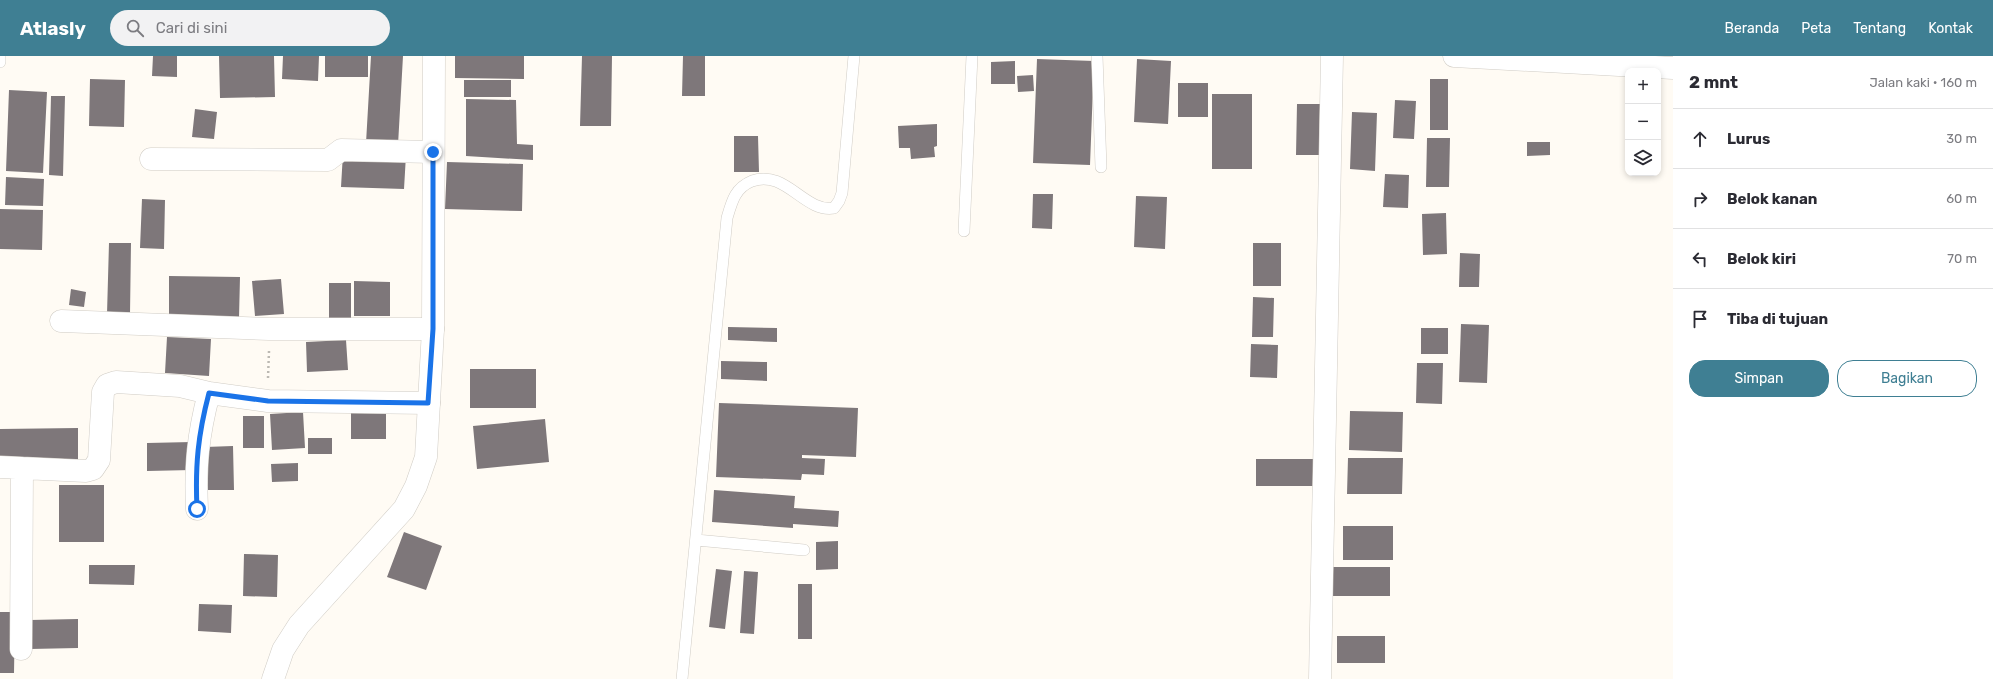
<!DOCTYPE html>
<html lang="id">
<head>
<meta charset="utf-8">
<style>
  body { margin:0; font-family:Rubik,sans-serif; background:#f2f2f3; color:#2b2b33 }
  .controls { position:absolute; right:12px; top:12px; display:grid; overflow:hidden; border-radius:8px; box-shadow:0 2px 6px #0003 }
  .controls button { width:36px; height:36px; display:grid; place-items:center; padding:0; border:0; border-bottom:1px solid #e1e1e2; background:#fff; color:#2b2b33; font:20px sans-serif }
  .stop { position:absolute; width:12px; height:12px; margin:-9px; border:3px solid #1a73e8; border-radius:50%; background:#fff }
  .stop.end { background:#1a73e8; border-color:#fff; box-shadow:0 1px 4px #0008 }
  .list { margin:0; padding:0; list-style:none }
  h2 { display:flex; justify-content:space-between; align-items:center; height:52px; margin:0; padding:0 16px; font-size:17px }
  h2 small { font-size:13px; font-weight:400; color:#7c7c81 }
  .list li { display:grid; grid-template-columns:26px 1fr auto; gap:12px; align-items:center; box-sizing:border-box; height:60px; padding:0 16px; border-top:1px solid #e1e1e2 }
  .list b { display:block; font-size:15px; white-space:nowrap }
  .list em { font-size:13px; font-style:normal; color:#7c7c81 }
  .actions { display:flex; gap:8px; padding:12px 16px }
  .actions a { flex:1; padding:9px 0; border:1px solid #3f7f93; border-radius:16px; text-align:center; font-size:14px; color:#3f7f93 }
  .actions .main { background:#3f7f93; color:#fff }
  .icon { flex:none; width:22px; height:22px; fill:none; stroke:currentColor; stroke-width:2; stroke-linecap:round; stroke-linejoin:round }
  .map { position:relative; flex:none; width:1673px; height:623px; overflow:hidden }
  header { display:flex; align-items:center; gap:24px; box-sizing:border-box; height:56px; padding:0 20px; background:#3f7f93; color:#fff }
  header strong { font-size:19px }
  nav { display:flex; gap:22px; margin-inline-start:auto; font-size:14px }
  .search { width:280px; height:36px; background:#f2f2f3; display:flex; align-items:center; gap:10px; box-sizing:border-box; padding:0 14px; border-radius:22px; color:#7c7c81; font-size:15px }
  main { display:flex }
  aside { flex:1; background:#fff }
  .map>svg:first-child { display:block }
  .building { fill:#7e777a }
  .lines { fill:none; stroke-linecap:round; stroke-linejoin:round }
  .service-casing { stroke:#d0ccc5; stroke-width:12 }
  .minor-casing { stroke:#d0ccc5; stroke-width:23 }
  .tertiary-casing { stroke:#d0ccc5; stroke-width:23 }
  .secondary-casing { stroke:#d0ccc5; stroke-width:23 }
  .path { stroke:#bcb9b3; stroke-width:2.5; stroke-dasharray:2 3; stroke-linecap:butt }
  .service { stroke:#fff; stroke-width:11 }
  .minor { stroke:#fff; stroke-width:22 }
  .tertiary { stroke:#fff; stroke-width:22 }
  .secondary { stroke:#fff; stroke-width:22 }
  .route { stroke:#1a73e8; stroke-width:5 }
</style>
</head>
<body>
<header>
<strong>Atlasly</strong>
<div class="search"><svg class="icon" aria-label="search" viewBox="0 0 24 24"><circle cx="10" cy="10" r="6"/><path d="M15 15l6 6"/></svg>Cari di sini</div>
<nav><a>Beranda</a><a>Peta</a><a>Tentang</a><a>Kontak</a></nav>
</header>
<main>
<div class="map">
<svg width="1673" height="623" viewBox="0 0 1673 623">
  <rect width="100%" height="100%" fill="#fffbf4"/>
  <path class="building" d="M153 0H177V21L152 20Z
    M219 0H274L275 41 220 42Z
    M283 0H319L318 25 282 23Z
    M325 0H368V21H325Z
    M371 0H403L398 89 366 87Z
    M455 0H524V23L455 22Z
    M582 0H612L611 70H580Z
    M683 0H705V40H682Z
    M1037 3 1094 5 1090 109 1033 107Z
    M1137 3 1171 5 1168 68 1134 66Z
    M1015 5V28H991V6Z
    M1033 19 1034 35 1018 36 1017 20Z
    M90 23 125 24 124 71 89 70Z
    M1430 23H1448V74H1430Z
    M464 24H511V41H464Z
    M1178 27H1208V61H1178Z
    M9 34 47 36 43 117 6 115Z
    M1212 38H1252V113H1212Z
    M51 40H65L63 120 49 119Z
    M466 43 516 44 517 88 533 89V104L466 100Z
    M1395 44 1416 45 1414 83 1393 82Z
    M1297 48H1320L1319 99H1296Z
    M195 53 217 56 214 83 192 81Z
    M1352 56 1377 57 1375 115 1350 113Z
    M937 68V90L934 91 935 101 911 103 910 92H899L898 70Z
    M734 80H758L759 116H734Z
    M1427 82H1450L1449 131H1426Z
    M1527 86H1550V99L1527 100Z
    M343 97 406 99 404 133 341 131Z
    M447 106 523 108 522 155 445 153Z
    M1385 118 1409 119 1408 152 1383 151Z
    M6 121 44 123 43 150 5 149Z
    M1033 138H1053L1052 173 1032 172Z
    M1136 140 1167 141 1165 193 1134 191Z
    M142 143 165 144 164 193 140 192Z
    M0 153 43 154 42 194 0 193Z
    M1446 157 1447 198 1423 199 1422 158Z
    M109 187H131L130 258H107Z
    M1253 187H1281V230H1253Z
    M1460 197 1480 198 1479 231H1459Z
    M169 220 240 221 239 262H169Z
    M281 223 284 258 255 260 252 225Z
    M354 225 390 226V260H354Z
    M329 227H351V265H329Z
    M71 233 86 236 84 251 69 249Z
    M1253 241 1274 242 1273 281H1252Z
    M1461 268 1489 269 1487 327 1459 326Z
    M728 271 777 272V286L728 284Z
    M1421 272H1448V298H1421Z
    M167 281 211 283 209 320 165 317Z
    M346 284 348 314 307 316 306 286Z
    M1251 288 1278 289 1277 322 1250 321Z
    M721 305 767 306V325L721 323Z
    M1417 307H1443L1442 348 1416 347Z
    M470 313H536V352H470Z
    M719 347 858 352 856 401 802 399V402L825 403 824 419 802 418 801 424 716 421Z
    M351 352H386V383H351Z
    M1350 355 1403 356 1402 396 1349 394Z
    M303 356 305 392 272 394 270 358Z
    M243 360H264V392H243Z
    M545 363 549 406 477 413 473 370Z
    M78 372V406L0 407V373Z
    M308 382H332V398H308Z
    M192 386V414L147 415V387Z
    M233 390 234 434H206L205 391Z
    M1348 402H1403L1402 438H1347Z
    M1256 403H1313V430H1256Z
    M298 407V425L272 426 271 408Z
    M59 429H104V486H59Z
    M714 434 795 440 794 452 839 455 838 471 793 468V472L712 466Z
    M1343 470H1393V504H1343Z
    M404 476 442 490 426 534 387 521Z
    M838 485V513L816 514V486Z
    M244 498 278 499 277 541 243 540Z
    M89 509H135L134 529 89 528Z
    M1333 511H1390V540H1333Z
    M716 513 732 515 725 573 709 571Z
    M744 515 758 516 754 578 740 577Z
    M798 528H812V583H798Z
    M199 548 232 549 231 577 198 575Z
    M0 556H15L14 617H0Z
    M78 563V592L30 593V564Z
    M1337 580H1385V607H1337Z"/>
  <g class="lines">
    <defs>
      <path id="service" d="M1097 0 1101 111
        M0 6V0
        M964 175 972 0
        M696 484 804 494
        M682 623 727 162C732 145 735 132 752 125 786 113 804 157 834 152L839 145 842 137 854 0"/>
      <path id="minor" d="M151 103 328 104 341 94 433 96
        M61 265 269 273H433
        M0 411 86 415 93 413 99 404 103 336 107 329 116 326 180 330 209 337 268 345 429 347
        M197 453C195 409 198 379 209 337
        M21 593 22 412
        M1320 623 1332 0"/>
      <path id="tertiary" d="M1454 0 1673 12"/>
      <path id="secondary" d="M273 623 283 594 299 569 404 453 416 430 426 401 433 273 434 0"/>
    </defs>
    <use href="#service" class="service-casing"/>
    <use href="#minor" class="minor-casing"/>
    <use href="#tertiary" class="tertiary-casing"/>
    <use href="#secondary" class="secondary-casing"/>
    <path class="path" d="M268 322 269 295"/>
    <use href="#service" class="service"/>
    <use href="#minor" class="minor"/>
    <use href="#tertiary" class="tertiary"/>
    <use href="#secondary" class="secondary"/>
  </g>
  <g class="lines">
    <path class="route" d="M197 453C195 409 198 379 209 337L268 345 428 347 433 273V96"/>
  </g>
</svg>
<div class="controls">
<button>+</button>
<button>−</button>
<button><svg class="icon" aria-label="layers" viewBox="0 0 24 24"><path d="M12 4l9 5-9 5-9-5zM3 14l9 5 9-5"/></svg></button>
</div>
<div class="stop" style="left:197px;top:453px"></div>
<div class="stop end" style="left:433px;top:96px"></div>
</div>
<aside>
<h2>2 mnt<small>Jalan kaki · 160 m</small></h2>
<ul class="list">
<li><svg class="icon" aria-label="ahead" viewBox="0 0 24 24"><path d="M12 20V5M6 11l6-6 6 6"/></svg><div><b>Lurus</b></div><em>30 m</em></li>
<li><svg class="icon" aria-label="right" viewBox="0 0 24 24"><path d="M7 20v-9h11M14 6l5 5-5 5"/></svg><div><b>Belok kanan</b></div><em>60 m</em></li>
<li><svg class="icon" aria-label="left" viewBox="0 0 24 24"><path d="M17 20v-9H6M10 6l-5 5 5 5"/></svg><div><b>Belok kiri</b></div><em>70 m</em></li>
<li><svg class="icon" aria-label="arrive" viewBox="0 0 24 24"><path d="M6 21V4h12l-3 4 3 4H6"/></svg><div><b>Tiba di tujuan</b></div></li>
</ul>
<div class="actions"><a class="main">Simpan</a><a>Bagikan</a></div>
</aside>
</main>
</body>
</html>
